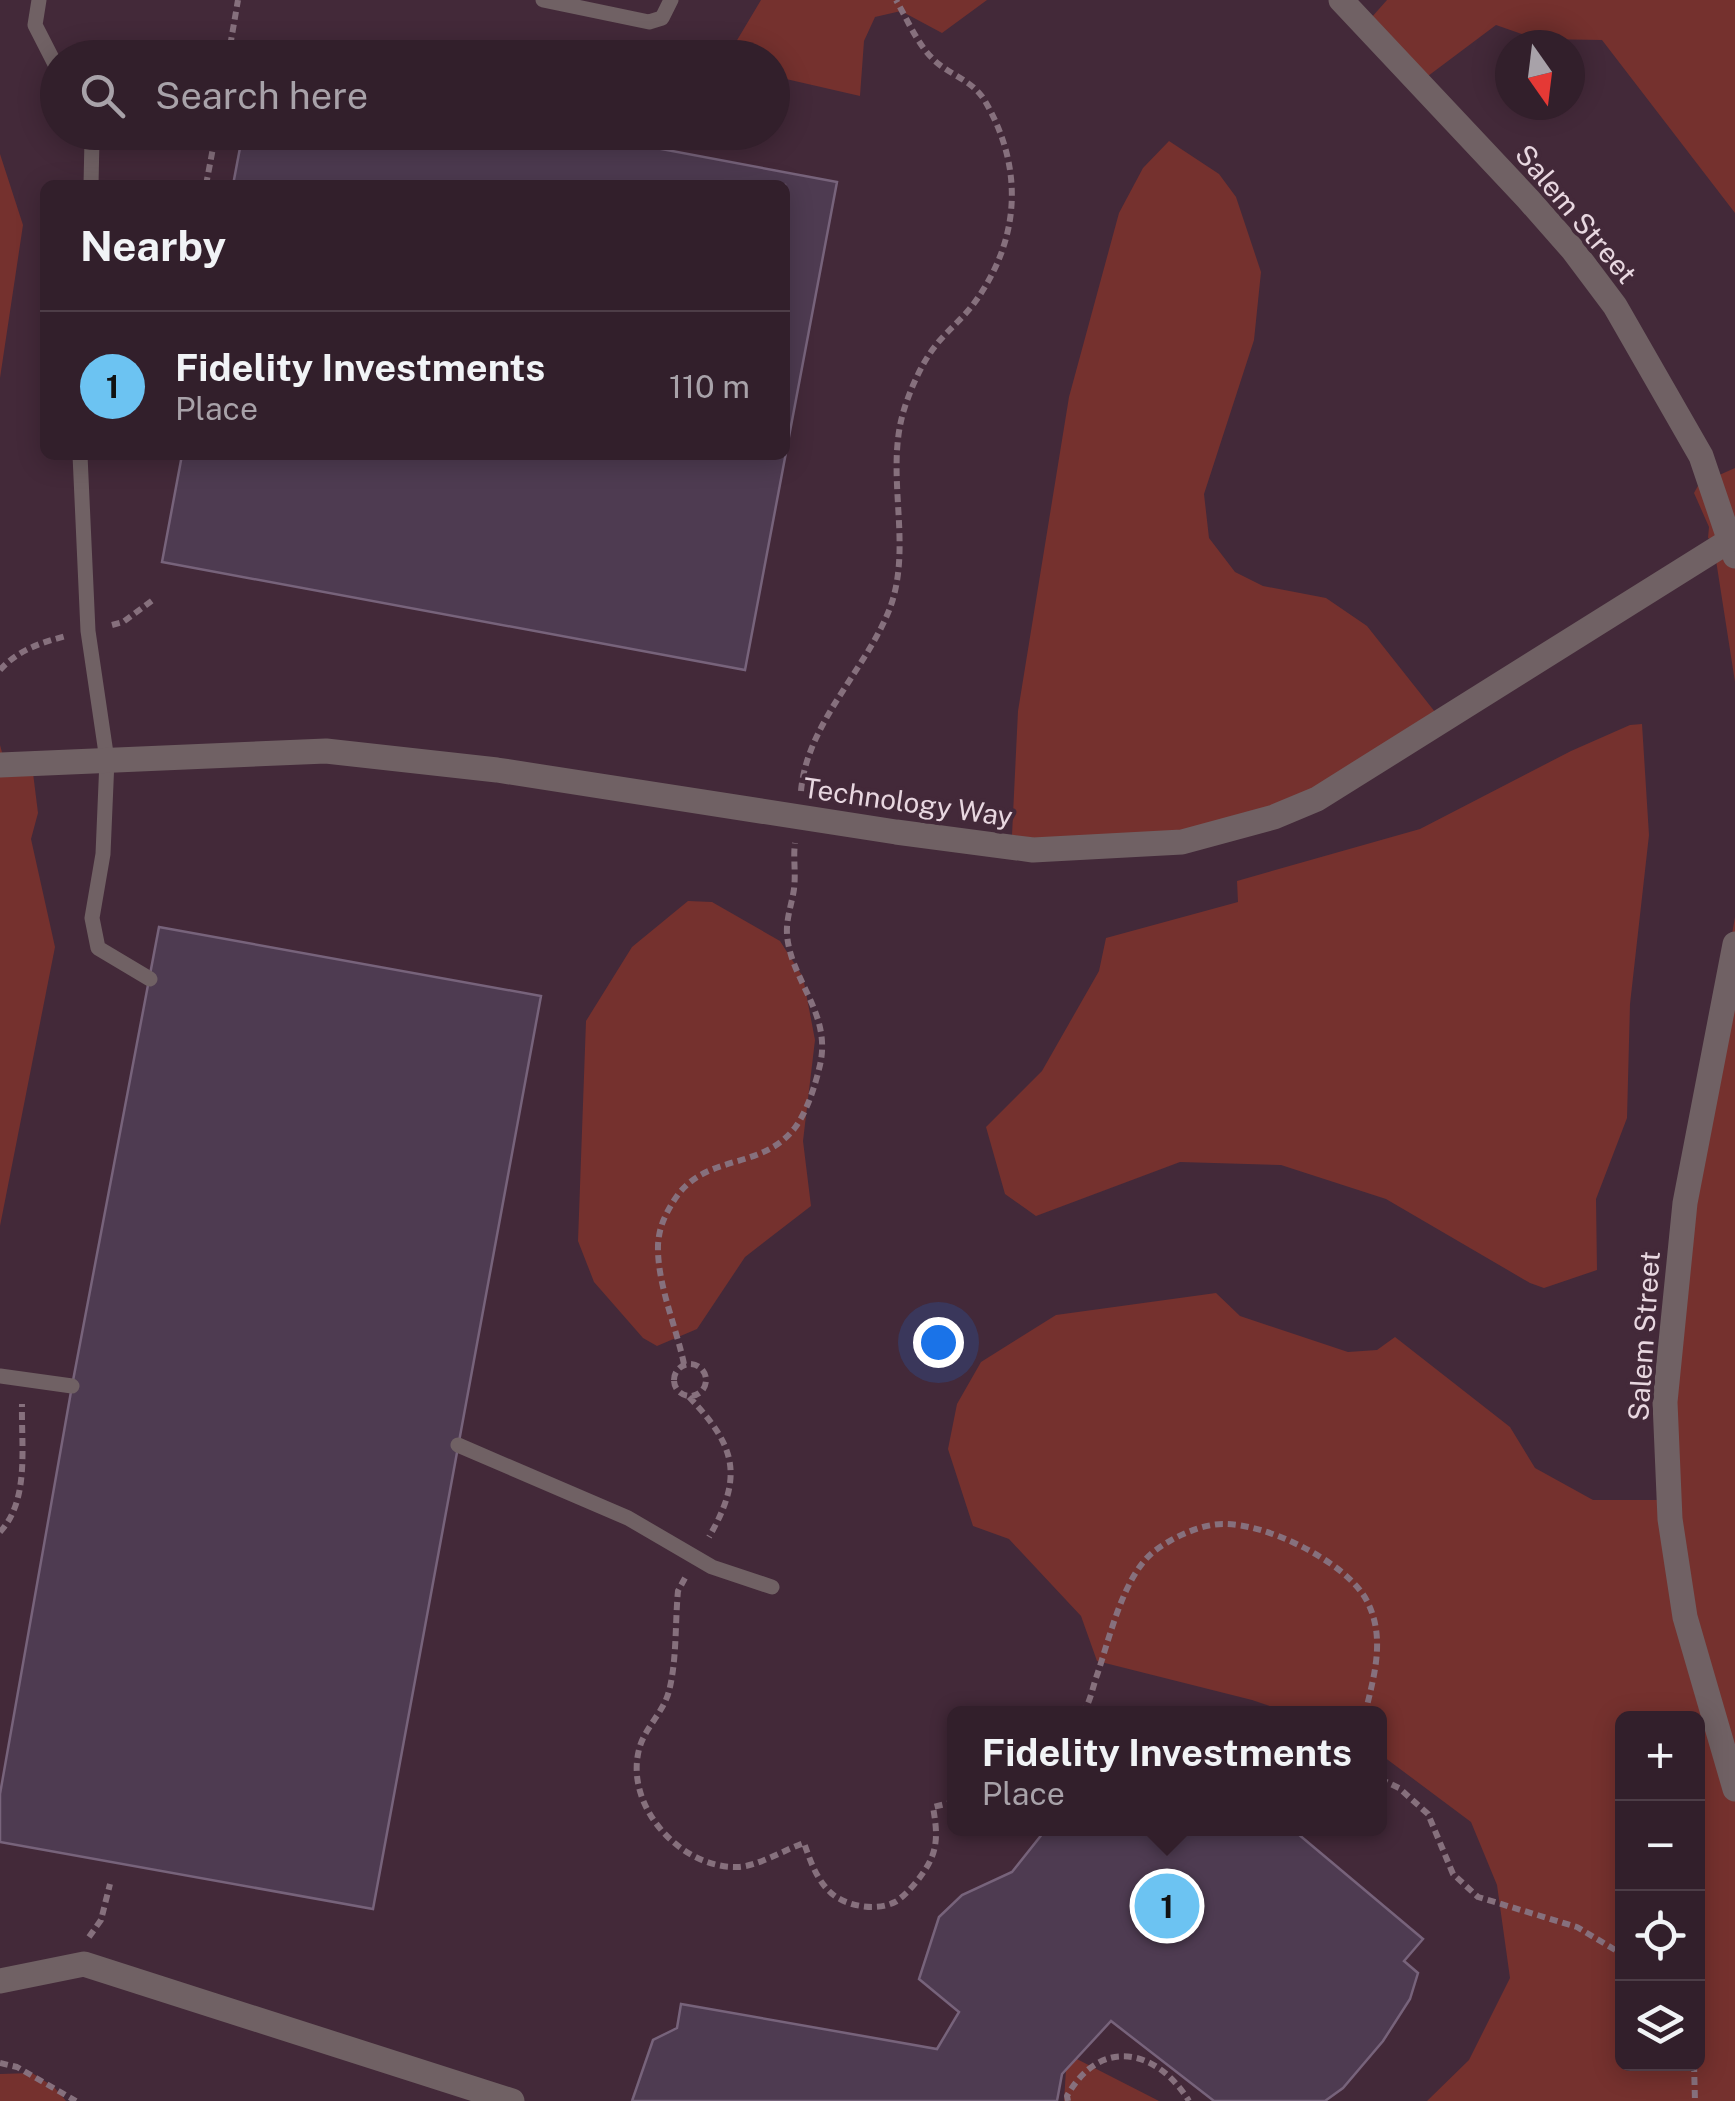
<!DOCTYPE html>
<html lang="en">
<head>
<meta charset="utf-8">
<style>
  body { margin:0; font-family:"Public Sans",sans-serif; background:#3d2c37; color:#f1f3f6 }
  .controls { position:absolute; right:30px; bottom:30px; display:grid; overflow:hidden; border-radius:15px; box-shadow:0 5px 25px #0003 }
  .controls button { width:90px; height:90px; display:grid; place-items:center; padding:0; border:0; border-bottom:2px solid #4d3d47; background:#321f2b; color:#f1f3f6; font:50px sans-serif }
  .compass { position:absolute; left:1495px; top:30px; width:90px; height:90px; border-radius:50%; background:#321f2b; box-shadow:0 5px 25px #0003; rotate:166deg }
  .you { position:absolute; left:938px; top:1342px; width:35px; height:35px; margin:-25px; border:8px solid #fff; border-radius:50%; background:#1a73e8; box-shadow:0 0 0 15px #1a73e833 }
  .badge { display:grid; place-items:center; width:65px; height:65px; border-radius:50%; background:#6cc3f2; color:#111; font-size:32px; font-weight:700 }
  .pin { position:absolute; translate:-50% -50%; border:5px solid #fff; box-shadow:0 2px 10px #0006 }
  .popup { position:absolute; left:947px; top:1706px; width:440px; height:130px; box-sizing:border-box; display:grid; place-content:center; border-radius:15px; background:#321f2b; filter:drop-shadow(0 2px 8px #0005); font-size:32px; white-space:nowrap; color:#a8a2a9 }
  .popup b { font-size:38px; color:#f1f3f6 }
  .popup::after { content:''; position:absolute; left:50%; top:100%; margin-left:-20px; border:20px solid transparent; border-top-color:#321f2b }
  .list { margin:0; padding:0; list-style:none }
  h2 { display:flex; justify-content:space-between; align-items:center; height:130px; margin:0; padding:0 40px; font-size:42px }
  h2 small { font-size:32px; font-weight:400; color:#a8a2a9 }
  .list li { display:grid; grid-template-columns:65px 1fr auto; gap:30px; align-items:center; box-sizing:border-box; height:150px; padding:0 40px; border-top:2px solid #4d3d47 }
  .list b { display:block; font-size:38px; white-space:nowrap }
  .list p { margin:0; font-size:32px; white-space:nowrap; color:#a8a2a9 }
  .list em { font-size:32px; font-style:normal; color:#a8a2a9 }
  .icon { flex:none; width:55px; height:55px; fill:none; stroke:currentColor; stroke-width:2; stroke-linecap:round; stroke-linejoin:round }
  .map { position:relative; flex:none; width:1735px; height:2101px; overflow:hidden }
  .search { position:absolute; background:#321f2b; box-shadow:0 5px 25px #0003; left:40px; top:40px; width:750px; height:110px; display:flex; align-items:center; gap:25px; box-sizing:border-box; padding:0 35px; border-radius:55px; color:#a8a2a9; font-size:38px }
  .panel { position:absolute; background:#321f2b; box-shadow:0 5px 25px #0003; left:40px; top:180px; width:750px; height:280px; border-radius:15px }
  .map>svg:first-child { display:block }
  .green { fill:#75312e; fill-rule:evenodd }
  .building { fill:#4e3b51; stroke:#77637b; stroke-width:2.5 }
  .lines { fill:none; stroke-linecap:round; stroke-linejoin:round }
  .path { stroke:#86707d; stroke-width:6; stroke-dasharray:8 5; stroke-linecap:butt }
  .service { stroke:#706164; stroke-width:15 }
  .minor { stroke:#706164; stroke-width:25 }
  .labels { text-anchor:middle; stroke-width:8; stroke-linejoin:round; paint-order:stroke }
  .street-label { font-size:28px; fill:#e8d7e0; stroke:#432939 }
</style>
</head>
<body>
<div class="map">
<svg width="1735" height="2101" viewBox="0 0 1735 2101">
  <rect width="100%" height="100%" fill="#432939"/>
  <path class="green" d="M761 0H987L942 33 901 11 875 17 864 41 860 96 773 76 772 58 727 57Z
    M1387 0H1735V213L1602 40 1536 39 1496 25 1420 82 1371 18Z
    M1169 141 1219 174 1236 197 1261 272 1254 340 1204 494 1209 538 1235 572 1263 586 1326 598 1367 626 1439 717 1311 810 1119 854 1012 835 1018 711 1069 397 1119 213 1143 168Z
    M0 154 23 225 0 378Z
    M1735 468V682L1713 541 1708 538 1709 527 1694 493 1699 484Z
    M1642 724 1649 835 1630 1004 1627 1118 1596 1199 1597 1270 1544 1288 1530 1283 1386 1199 1281 1165 1180 1162 1036 1216 1005 1194 986 1127 1042 1071 1099 971 1106 938 1238 902 1237 881 1420 829 1571 751 1630 725Z
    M0 745 3 756 32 765 38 813 31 839 55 947 0 1226Z
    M688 901 712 902 780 941 803 977 815 1040 803 1141 811 1206 745 1257 697 1329 657 1346 643 1338 594 1282 578 1241 586 1021 632 947Z
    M1735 917V2101H1427L1469 2060 1510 1978 1497 1885 1471 1822 1380 1754V1714L1291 1713 1252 1700 1097 1661 1081 1616 1009 1539 973 1526 948 1449 957 1404 981 1362 1056 1315 1216 1293 1240 1316 1348 1352 1377 1350 1395 1337 1510 1427 1535 1468 1593 1500H1672L1678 1243ZM1622 1718H1698V2064H1622Z
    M1067 2054 1159 2101H1064Z
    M32 2073 54 2087 66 2101H0V2074Z"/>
  <path class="building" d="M243 132H571L837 182 745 670 162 562 182 455H785V185H233Z
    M159 927 541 996 373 1909 0 1842V1794L72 1386Z
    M1047 1828H1291L1423 1939 1404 1961 1418 1973 1410 1999 1383 2041 1343 2088 1325 2101H1214L1111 2021 1062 2074 1057 2101H632L653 2040 677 2028 681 2004 937 2049 959 2012 919 1979 939 1917 962 1895 1012 1872Z"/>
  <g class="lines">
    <path class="path" d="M228 58 238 0
      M206 185 216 132
      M112 625 123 622 153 600
      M0 670C18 650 40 643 66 636
      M801 791C807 723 866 670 890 608 913 545 885 477 903 413 909 392 922 362 936 345 947 331 961 320 972 306 1020 242 1025 170 985 101 972 79 948 75 932 58 917 43 907 19 896 0
      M674 1380a16 16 0 1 1 32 0a16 16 0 1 1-32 0Z
      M684 1364C676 1326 657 1284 658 1245 659 1228 664 1217 673 1202 703 1152 759 1172 794 1129 807 1112 815 1086 820 1065 832 1013 790 980 787 934 786 919 792 903 794 889 796 873 793 858 795 843
      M689 1397C736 1446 744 1476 709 1537
      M0 1532C30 1500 21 1445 22 1404
      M685 1578 678 1591C675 1622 677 1660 669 1691 664 1711 646 1727 640 1746 622 1804 680 1869 738 1867 758 1866 784 1850 804 1843 810 1860 816 1878 829 1891 843 1906 876 1912 895 1902 907 1895 924 1874 930 1861 939 1843 936 1825 933 1807L954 1802
      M1082 1714C1090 1703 1092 1690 1096 1678 1109 1641 1122 1579 1152 1553 1169 1539 1200 1524 1223 1524 1266 1523 1347 1562 1367 1601 1386 1638 1374 1676 1365 1714
      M1380 1779 1399 1788 1428 1814 1453 1874 1478 1897 1577 1927 1622 1954
      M89 1937 101 1920 110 1884
      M0 2063 17 2067 76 2101
      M1694 2064 1695 2101
      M1068 2101 1067 2096C1100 2037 1156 2048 1189 2101"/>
    <path class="service" d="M39 0 35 25 58 70
      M543 0 649 22 662 18 671 0
      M89 132 92 139 91 185
      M80 455 88 631 107 760 103 854 92 918 98 948 150 979
      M0 1376 72 1386
      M458 1445 628 1518 712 1567 772 1587"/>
    <path class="minor" d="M1341 0 1528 199 1573 250 1615 306 1701 456 1735 556
      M0 765 326 751 497 770 896 832 1033 850 1182 842 1274 817 1317 799 1732 539
      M1735 944 1685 1203 1665 1402 1670 1519 1685 1617 1735 1789
      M0 1981 84 1964 512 2101"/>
  </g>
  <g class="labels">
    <g class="street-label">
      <text transform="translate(1576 214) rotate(50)" y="10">Salem Street</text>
      <text transform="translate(908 802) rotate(8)" y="10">Technology Way</text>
      <text transform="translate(1644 1336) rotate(-86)" y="10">Salem Street</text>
    </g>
  </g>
</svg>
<div class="controls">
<button>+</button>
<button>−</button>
<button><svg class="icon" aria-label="locate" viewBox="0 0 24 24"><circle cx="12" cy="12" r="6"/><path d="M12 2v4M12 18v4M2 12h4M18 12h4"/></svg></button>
<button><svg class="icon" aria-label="layers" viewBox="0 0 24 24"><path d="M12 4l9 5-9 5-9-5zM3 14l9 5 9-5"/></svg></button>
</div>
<svg class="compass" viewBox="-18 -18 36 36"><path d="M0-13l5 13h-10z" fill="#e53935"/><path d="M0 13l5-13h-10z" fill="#a8a2a9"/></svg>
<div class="you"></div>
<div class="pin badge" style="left:1167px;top:1906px">1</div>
<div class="popup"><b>Fidelity Investments</b>Place</div>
<div class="search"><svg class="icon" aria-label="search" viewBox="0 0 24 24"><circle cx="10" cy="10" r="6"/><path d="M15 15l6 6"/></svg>Search here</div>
<section class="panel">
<h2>Nearby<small></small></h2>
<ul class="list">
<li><span class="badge">1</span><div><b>Fidelity Investments</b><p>Place</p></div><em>110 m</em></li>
</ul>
</section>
</div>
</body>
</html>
